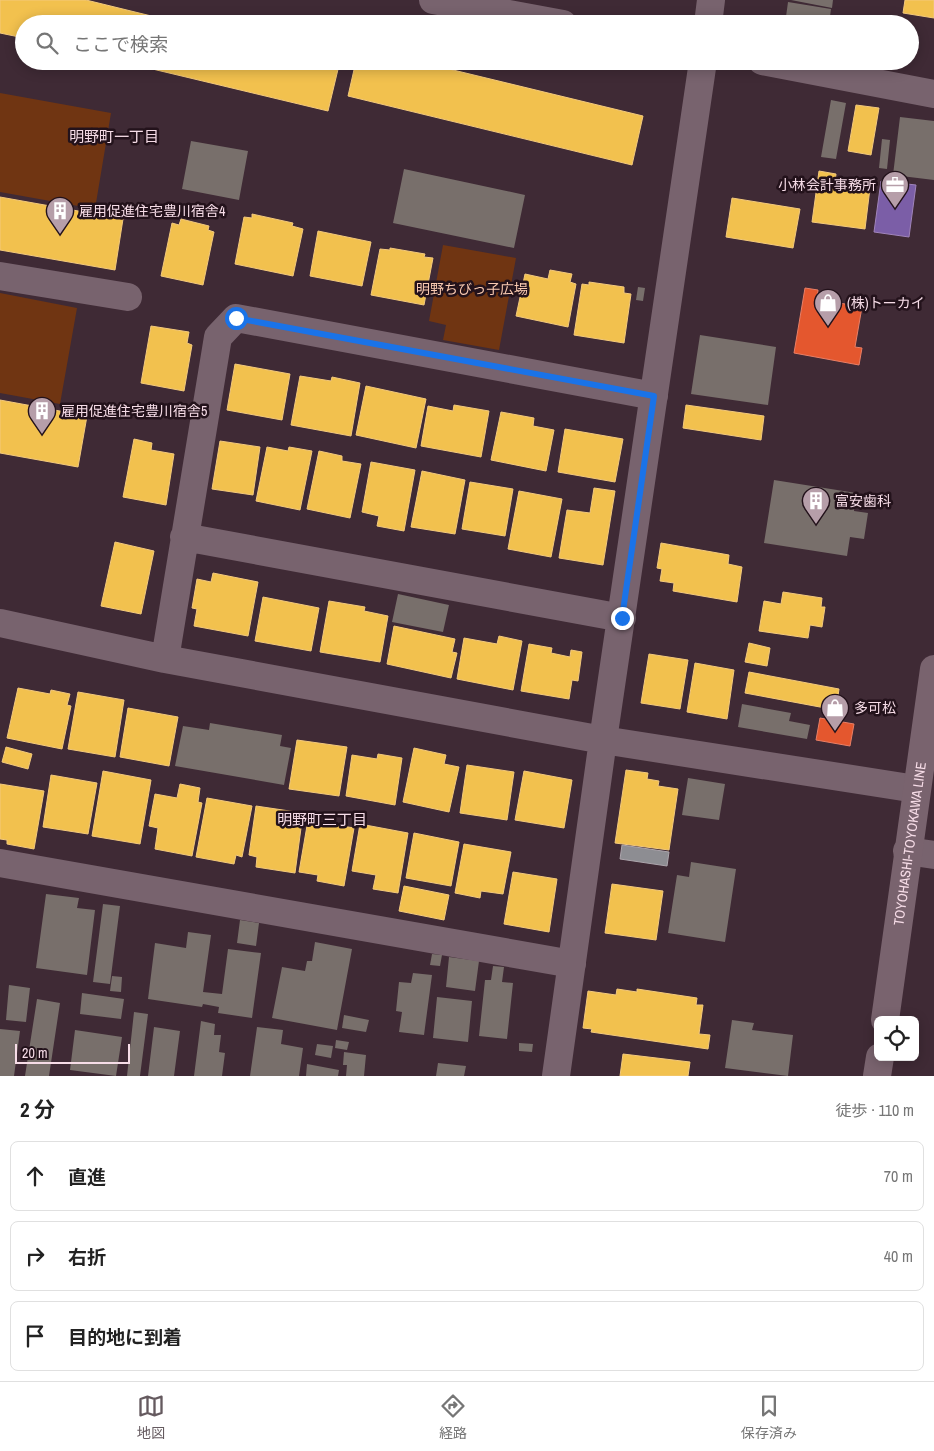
<!DOCTYPE html>
<html lang="ja">
<head>
<meta charset="utf-8">
<style>
  body { margin:0; font-family:"Archivo Narrow","Noto Sans JP",sans-serif; background:#f6f6f6; color:#222 }
  .controls { position:absolute; right:15px; bottom:15px; display:grid; overflow:hidden; border-radius:8px; box-shadow:0 2px 12px #0003 }
  .controls button { width:45px; height:45px; display:grid; place-items:center; padding:0; border:0; border-bottom:1px solid #e0e0e0; background:#fff; color:#222; font:25px sans-serif }
  .scale { position:absolute; left:15px; bottom:12px; width:115px; box-sizing:border-box; padding-left:5px; border:2px solid #f6dce7; border-top:0; font-size:14px; line-height:18px; white-space:nowrap; color:#f6dce7; -webkit-text-stroke:4px #23121b; paint-order:stroke }
  .stop { position:absolute; width:15px; height:15px; margin:-11px; border:4px solid #1a73e8; border-radius:50%; background:#fff }
  .stop.end { background:#1a73e8; border-color:#fff; box-shadow:0 1px 5px #0008 }
  .list { margin:0; padding:0; list-style:none }
  h2 { display:flex; justify-content:space-between; align-items:center; height:65px; margin:0; padding:0 20px; font-size:21px }
  h2 small { font-size:16px; font-weight:400; color:#767676 }
  .list li { display:grid; grid-template-columns:32px 1fr auto; gap:15px; align-items:center; box-sizing:border-box; height:70px; margin:0 10px 10px; padding:0 10px; border:1px solid #e0e0e0; border-radius:8px }
  .list b { display:block; font-size:19px; white-space:nowrap }
  .list em { font-size:16px; font-style:normal; color:#767676 }
  .icon { flex:none; width:28px; height:28px; fill:none; stroke:currentColor; stroke-width:2; stroke-linecap:round; stroke-linejoin:round }
  .map { position:relative; flex:none; width:934px; height:1076px; overflow:hidden }
  .search { position:absolute; background:#fff; box-shadow:0 2px 12px #0003; left:15px; right:15px; top:15px; height:55px; display:flex; align-items:center; gap:12px; box-sizing:border-box; padding:0 18px; border-radius:28px; color:#767676; font-size:19px }
  .sheet { height:305px; background:#fff }
  nav { display:flex; justify-content:space-around; align-items:center; box-sizing:border-box; height:70px; border-top:1px solid #e0e0e0; background:#fff; font-size:14px; color:#767676 }
  nav a { display:grid; justify-items:center; gap:2px }
  nav .on { color:#655a5f }
  .map>svg:first-child { display:block }
  .green { fill:#703512 }
  .homes { fill:#f2c14e; stroke:#f3c97c }
  .shops { fill:#e4572e; stroke:#e97f66 }
  .offices { fill:#7b5ea7; stroke:#a084ba }
  .industry { fill:#8d8d92; stroke:#aca5ac }
  .building { fill:#786f6b }
  .lines { fill:none; stroke-linecap:round; stroke-linejoin:round }
  .minor { stroke:#78636e; stroke-width:28 }
  .major { stroke:#79636e; stroke-width:28 }
  .route { stroke:#1a73e8; stroke-width:6 }
  .labels { text-anchor:middle; stroke-width:5; stroke-linejoin:round; paint-order:stroke }
  .poi-label { font-size:14px; fill:#f6dce7; stroke:#23121b; text-anchor:start }
  .park-label { font-size:14px; fill:#facab1; stroke:#23121b }
  .street-label { font-size:14px; fill:#f6dce7; stroke:#23121b }
  .neighbourhood-label { font-size:15px; fill:#f6dce7; stroke:#23121b }
</style>
</head>
<body>
<div class="map">
<svg width="934" height="1076" viewBox="0 0 934 1076">
  <rect width="100%" height="100%" fill="#3f2a35"/>
  <path class="green" d="M0 93 111 113 95 209 0 192Z
    M443 245 516 258 499 350 443 340 446 325 429 321Z
    M0 293 77 308 60 404 0 393Z"/>
  <path class="homes" d="M0 0H86L184 24H24V38L0 33Z
    M905 0H934V18L903 13Z
    M841 17 882 23 840 24Z
    M119 61H340L328 111Z
    M356 61H416L643 116 632 165 348 96Z
    M856 105 879 108 871 155 848 151Z
    M819 171 836 174 835 183 870 188 865 229 812 222Z
    M0 197 123 219 115 270 0 250Z
    M732 198 800 209 793 248 726 237Z
    M252 214 293 223 292 226 303 229 293 276 235 264 244 217 252 218Z
    M181 219 209 226 208 230 214 232 203 285 161 276 172 223 179 225Z
    M318 231 371 242 362 286 310 276Z
    M390 248 425 254 424 257 433 258 424 305 371 295 380 249 390 250Z
    M550 270 572 274 570 282 576 284 568 327 516 316 525 274 548 279Z
    M589 282 624 287V293L631 294 624 343 574 335 582 284 589 285Z
    M151 326 189 332 187 343 192 345 184 391 141 383Z
    M235 364 290 374 282 420 227 410Z
    M300 376 331 381 332 377 360 383 351 436 291 425Z
    M366 386 426 399 416 448 356 435Z
    M0 400 87 416 78 467 0 453Z
    M454 405 489 411 481 457 421 446 428 406 453 411Z
    M686 405 764 416 761 440 683 428Z
    M501 412 534 418 533 426 554 430 546 471 491 460Z
    M565 429 623 439 615 482 558 472Z
    M134 439 152 443 151 450 174 454 166 505 123 497Z
    M220 441 260 447 253 495 212 489Z
    M267 447 288 451 289 447 312 451 300 510 256 501Z
    M319 451 342 456V461L361 464 350 518 307 509Z
    M371 462 415 470 404 531 377 526 379 516 362 512Z
    M422 471 465 480 455 534 411 527Z
    M470 482 513 489 505 536 462 529Z
    M594 488 615 491 603 565 559 558 567 510 590 513Z
    M519 491 562 499 551 557 508 549Z
    M115 542 154 551 141 614 101 606Z
    M661 543 729 555 728 564 742 567 737 602 673 591 674 583 660 581 662 569 657 568Z
    M213 573 258 582 248 636 194 626 197 609 192 608 197 579 211 582Z
    M783 592 822 598 821 607H825L822 627 810 625 808 638 759 631 764 601 781 604Z
    M263 597 319 608 311 651 255 641Z
    M329 601 365 607 364 611 388 616 380 662 320 652Z
    M394 626 455 639 452 652 457 653 451 678 387 664Z
    M499 636 522 641 513 690 457 679 464 638 497 644Z
    M749 643 770 648 767 666 745 662Z
    M529 644 552 648 551 653 570 657 571 650 582 652 578 681 572 680 569 699 521 691Z
    M649 654 688 660 680 709 641 703Z
    M695 663 734 670 727 719 687 712Z
    M749 672 839 689 836 710 745 693Z
    M18 688 50 694 51 690 70 694 67 705 71 706 62 749 7 738Z
    M78 692 124 700 115 757 68 749Z
    M128 708 178 717 169 766 120 757Z
    M297 740 347 747 339 796 289 789Z
    M6 747 32 754 28 769 2 762Z
    M414 748 446 755 444 764 459 767 449 812 403 802Z
    M378 754 402 758 395 805 346 796 352 755 377 759Z
    M467 765 514 772 507 820 460 813Z
    M626 770 648 773 647 779 659 781 658 786 678 789 669 850 615 843Z
    M103 771 151 780 140 844 92 836Z
    M524 771 572 780 564 828 515 820Z
    M51 775 97 783 88 834 43 827Z
    M0 784 44 791 34 849 7 844V840L0 839Z
    M180 784 200 788 198 802 202 803 192 856 155 849 158 828 149 826 155 794 177 798Z
    M207 798 252 806 242 857 236 855 234 864 196 857Z
    M256 806 303 813 295 873 256 867 257 857 249 855Z
    M308 820 354 828 344 886 317 881 318 875 299 872Z
    M360 824 408 833 398 893 373 889 376 875 352 871Z
    M414 833 459 842 451 886 406 878Z
    M464 844 511 852 503 894 481 891 480 898 455 893Z
    M513 872 557 879 549 932 504 924Z
    M612 884 663 891 656 940 605 933Z
    M404 886 449 895 444 920 399 911Z
    M617 989 637 992V989L697 998 696 1005H703L699 1034 710 1035 708 1049 591 1032 592 1029 583 1028 588 991 616 995Z
    M623 1054 690 1062 688 1076H620Z"/>
  <path class="shops" d="M805 288 818 290 817 299 862 307 855 347 862 348 859 365 794 353Z
    M820 718 854 724 850 746 816 740Z"/>
  <path class="offices" d="M881 181 916 185 909 237 874 232Z"/>
  <path class="industry" d="M622 845 669 852 667 866 620 859Z"/>
  <path class="building" d="M791 0H833L832 8Z
    M788 2 831 9 829 24H785Z
    M831 100 846 103 836 159 821 157Z
    M900 117 934 121V180L893 175Z
    M882 139 890 140 887 169 879 168Z
    M191 141 248 151 239 200 182 189Z
    M404 169 525 195 514 248 393 223Z
    M638 287 645 288 643 301 636 300Z
    M700 335 776 347 768 405 691 394Z
    M774 480 856 493 854 511 868 513 864 539 850 537 847 556 764 543Z
    M398 594 449 605 443 632 392 622Z
    M742 704 791 713 789 721 810 725 807 739 738 727Z
    M210 723 282 735 280 746 291 748 284 785 175 766 183 726 209 730Z
    M688 778 725 784 719 820 682 815Z
    M691 862 736 869 725 942 668 933 677 875 689 877Z
    M46 894 79 898 77 908 95 910 87 975 36 968Z
    M103 904 120 906 110 984 93 982Z
    M240 920 259 923 256 946 237 943Z
    M188 932 211 935 203 992 222 994 228 949 261 953 252 1018 218 1013 219 1007 203 1004 202 1007 148 999 155 943 186 948Z
    M315 942 352 949 337 1030 272 1018 282 967 305 971 307 961H312Z
    M432 954 442 955 440 966 430 965Z
    M449 957 479 961 475 991 446 987Z
    M493 966 504 967 502 982 513 983 507 1039 479 1036 485 980H491Z
    M413 973 432 975 424 1035 399 1032 402 1012 396 1011 399 982 411 983Z
    M112 976 122 977 121 992 110 991Z
    M9 985 30 988 26 1022 6 1020Z
    M82 993 124 999 121 1019 80 1014Z
    M437 997 472 1001 468 1042 433 1038Z
    M37 999 60 1003 49 1076H25Z
    M134 1012 148 1014 140 1076H127Z
    M344 1015 369 1020 366 1032 342 1028Z
    M732 1020 754 1023 752 1030 793 1035 788 1076 725 1068Z
    M201 1021 215 1024 214 1035H221L219 1052 225 1053 222 1076H194Z
    M154 1027 180 1031 174 1076H148Z
    M257 1027 283 1030 281 1044 303 1048 299 1076H250Z
    M0 1029 20 1031 14 1076H0Z
    M75 1030 122 1037 116 1076 70 1070Z
    M336 1040 349 1042 347 1050 335 1048Z
    M519 1043 533 1044 532 1052 519 1051Z
    M317 1044 333 1046 331 1058 315 1055Z
    M344 1052 366 1055 364 1076H346L347 1065H343Z
    M438 1063 466 1066 464 1076H436Z
    M307 1064 339 1070 338 1076H306Z"/>
  <g class="lines">
    <path class="minor" d="M433 0 563 24
      M708 24 711 0
      M762 61 934 94
      M0 276 128 297
      M184 537 622 618
      M0 623 165 659 603 740 916 789
      M165 659 218 337 236 318 654 396
      M907 851 934 855
      M0 863 572 964
      M556 1076 603 740 703 61"/>
    <g class="major">
      <path id="s1" d="M885 1020 934 669"/>
      <path d="M877 1076 880 1057"/>
    </g>
  </g>
  <g class="lines">
    <path class="route" d="M236 318 654 396 622 618"/>
  </g>
  <defs>
    <symbol id="office-pin" viewBox="-11 -11 22 30"><path d="M0 17L-7.5 6A9.5 9.5 0 1 1 7.5 6Z" fill="#b69ea9" stroke="#23121b"/><path d="M-6-3h4V-5.5h4V-3h4V5H-6ZM-1-4.5V-3h2v-1.5ZM-6 0V1H6V0Z" fill="#fff"/></symbol>
    <symbol id="building-pin" viewBox="-11 -11 22 30"><path d="M0 17L-7.5 6A9.5 9.5 0 1 1 7.5 6Z" fill="#b69ea9" stroke="#23121b"/><path d="M-4-6H4V6H1V3H-1V6H-4ZM-2.5-4.3h1.7v1.8h-1.7ZM.8-4.3h1.7v1.8H.8ZM-2.5-1h1.7V.8h-1.7ZM.8-1h1.7V.8H.8Z" fill="#fff"/></symbol>
    <symbol id="shop-pin" viewBox="-11 -11 22 30"><path d="M0 17L-7.5 6A9.5 9.5 0 1 1 7.5 6Z" fill="#b69ea9" stroke="#23121b"/><path d="M-5-2.5h2.3a2.7 3.5 0 0 1 5.4 0H5L5.5 6h-11ZM-1.5-2.5h3a1.5 2.3 0 0 0-3 0Z" fill="#fff"/></symbol>
  </defs>
  <g fill-rule="evenodd">
    <use href="#office-pin" x="879" y="169" width="32" height="43"/>
    <use href="#building-pin" x="44" y="195" width="32" height="43"/>
    <use href="#shop-pin" x="812" y="287" width="32" height="43"/>
    <use href="#building-pin" x="26" y="395" width="32" height="43"/>
    <use href="#building-pin" x="800" y="485" width="32" height="43"/>
    <use href="#shop-pin" x="819" y="692" width="32" height="43"/>
  </g>
  <g class="labels">
    <g class="poi-label">
      <text x="876" y="190" text-anchor="end">小林会計事務所</text>
      <text x="79" y="216">雇用促進住宅豊川宿舎4</text>
      <text x="847" y="308">(株)トーカイ</text>
      <text x="61" y="416">雇用促進住宅豊川宿舎5</text>
      <text x="835" y="506">富安歯科</text>
      <text x="854" y="713">多可松</text>
    </g>
    <g class="park-label">
      <text x="472" y="294">明野ちびっ子広場</text>
    </g>
    <g class="street-label">
      <text dy="5" stroke="none"><textPath href="#s1" startOffset="178">TOYOHASHI-TOYOKAWA LINE</textPath></text>
    </g>
    <g class="neighbourhood-label">
      <text x="114" y="142">明野町一丁目</text>
      <text x="322" y="825">明野町三丁目</text>
    </g>
  </g>
</svg>
<div class="controls">
<button><svg class="icon" aria-label="locate" viewBox="0 0 24 24"><circle cx="12" cy="12" r="6"/><path d="M12 2v4M12 18v4M2 12h4M18 12h4"/></svg></button>
</div>
<div class="scale">20 m</div>
<div class="stop" style="left:236px;top:318px"></div>
<div class="stop end" style="left:622px;top:618px"></div>
<div class="search"><svg class="icon" aria-label="search" viewBox="0 0 24 24"><circle cx="10" cy="10" r="6"/><path d="M15 15l6 6"/></svg>ここで検索</div>
</div>
<section class="sheet">
<h2>2 分<small>徒歩 · 110 m</small></h2>
<ul class="list">
<li><svg class="icon" aria-label="ahead" viewBox="0 0 24 24"><path d="M12 20V5M6 11l6-6 6 6"/></svg><div><b>直進</b></div><em>70 m</em></li>
<li><svg class="icon" aria-label="right" viewBox="0 0 24 24"><path d="M7 20v-9h11M14 6l5 5-5 5"/></svg><div><b>右折</b></div><em>40 m</em></li>
<li><svg class="icon" aria-label="arrive" viewBox="0 0 24 24"><path d="M6 21V4h12l-3 4 3 4H6"/></svg><div><b>目的地に到着</b></div></li>
</ul>
</section>
<nav>
<a class="on"><svg class="icon" aria-label="map" viewBox="0 0 24 24"><path d="M3 6l6-2 6 2 6-2v14l-6 2-6-2-6 2zM9 4v14M15 6v14"/></svg>地図</a>
<a><svg class="icon" aria-label="directions" viewBox="0 0 24 24"><path d="M12 3l9 9-9 9-9-9zM9 14v-3h6M13 9l2 2-2 2"/></svg>経路</a>
<a><svg class="icon" aria-label="saved" viewBox="0 0 24 24"><path d="M7 4h10v16l-5-4-5 4z"/></svg>保存済み</a>
</nav>
</body>
</html>
